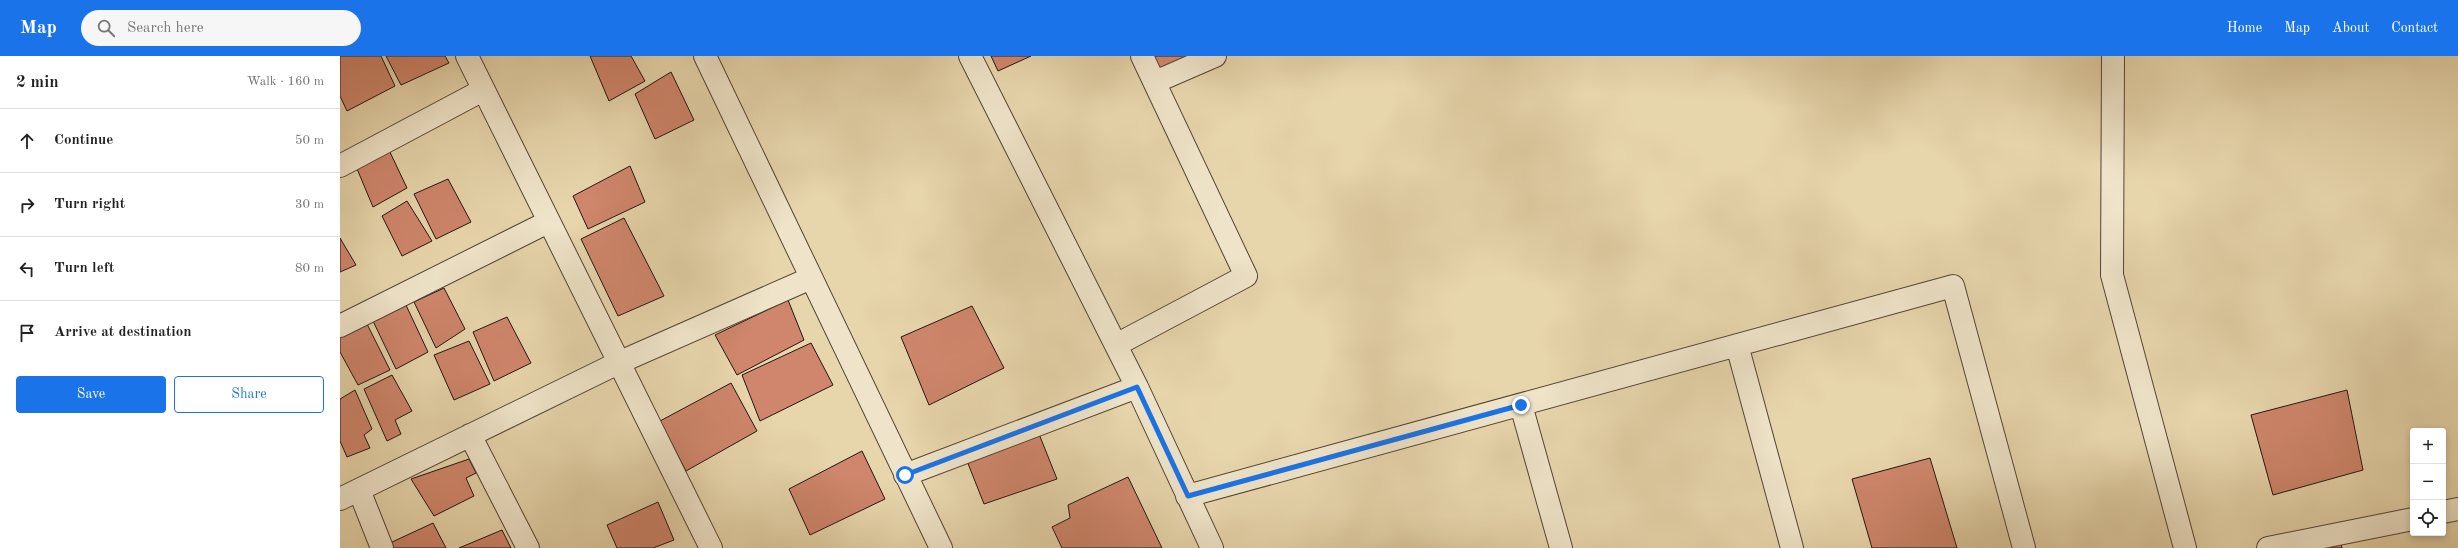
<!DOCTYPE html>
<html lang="en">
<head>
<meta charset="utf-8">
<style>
  body { margin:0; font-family:"Old Standard TT",serif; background:#f6f6f6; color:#222 }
  .controls { position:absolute; right:12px; bottom:12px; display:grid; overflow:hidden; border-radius:4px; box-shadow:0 2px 6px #0003 }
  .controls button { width:36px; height:36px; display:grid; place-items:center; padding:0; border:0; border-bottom:1px solid #e0e0e0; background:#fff; color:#222; font:20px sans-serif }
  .stop { position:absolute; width:12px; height:12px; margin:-9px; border:3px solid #1a73e8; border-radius:50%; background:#fff }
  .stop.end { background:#1a73e8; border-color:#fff; box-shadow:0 1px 4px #0008 }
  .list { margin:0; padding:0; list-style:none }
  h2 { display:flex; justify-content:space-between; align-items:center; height:52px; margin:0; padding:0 16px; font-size:17px }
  h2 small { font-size:13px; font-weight:400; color:#767676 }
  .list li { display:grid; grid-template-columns:26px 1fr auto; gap:12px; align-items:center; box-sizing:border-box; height:64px; padding:0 16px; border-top:1px solid #e0e0e0 }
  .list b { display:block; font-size:15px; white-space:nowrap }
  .list em { font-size:13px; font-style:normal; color:#767676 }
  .actions { display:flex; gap:8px; padding:12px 16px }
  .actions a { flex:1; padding:9px 0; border:1px solid #1a73e8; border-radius:4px; text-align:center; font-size:14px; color:#1a73e8 }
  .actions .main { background:#1a73e8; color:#fff }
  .icon { flex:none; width:22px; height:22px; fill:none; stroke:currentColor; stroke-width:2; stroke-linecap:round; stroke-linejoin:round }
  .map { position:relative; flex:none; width:2118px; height:492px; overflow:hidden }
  header { display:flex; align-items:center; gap:24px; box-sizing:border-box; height:56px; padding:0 20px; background:#1a73e8; color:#fff }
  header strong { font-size:19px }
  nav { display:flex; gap:22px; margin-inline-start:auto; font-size:14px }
  .search { width:280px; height:36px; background:#f6f6f6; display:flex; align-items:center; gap:10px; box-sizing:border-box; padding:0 14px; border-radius:22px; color:#767676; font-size:15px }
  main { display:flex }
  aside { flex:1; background:#fff }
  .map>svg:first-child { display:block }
  .building { fill:#cf866c; stroke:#22150e }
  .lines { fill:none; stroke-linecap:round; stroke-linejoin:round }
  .street-casing { stroke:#534536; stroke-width:24 }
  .street { stroke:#efe4c9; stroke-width:22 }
  .route { stroke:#1a73e8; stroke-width:5 }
</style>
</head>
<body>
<header>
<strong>Map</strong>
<div class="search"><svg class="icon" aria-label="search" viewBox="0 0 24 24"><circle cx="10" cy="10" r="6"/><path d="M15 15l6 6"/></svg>Search here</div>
<nav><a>Home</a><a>Map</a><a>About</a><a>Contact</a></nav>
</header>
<main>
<aside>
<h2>2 min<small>Walk · 160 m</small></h2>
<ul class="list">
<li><svg class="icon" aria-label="ahead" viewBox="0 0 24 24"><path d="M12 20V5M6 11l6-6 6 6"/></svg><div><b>Continue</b></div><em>50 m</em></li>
<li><svg class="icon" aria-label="right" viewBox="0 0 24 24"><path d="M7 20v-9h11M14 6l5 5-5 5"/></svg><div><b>Turn right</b></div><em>30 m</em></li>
<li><svg class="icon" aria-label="left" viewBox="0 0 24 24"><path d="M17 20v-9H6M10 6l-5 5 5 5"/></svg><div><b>Turn left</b></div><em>80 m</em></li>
<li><svg class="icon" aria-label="arrive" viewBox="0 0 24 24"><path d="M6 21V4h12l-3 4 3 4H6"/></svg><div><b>Arrive at destination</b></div></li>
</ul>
<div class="actions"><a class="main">Save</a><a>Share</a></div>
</aside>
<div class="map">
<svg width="2118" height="492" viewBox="0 0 2118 492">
  <rect width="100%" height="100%" fill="#e7d5ac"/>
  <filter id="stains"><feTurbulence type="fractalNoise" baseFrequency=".005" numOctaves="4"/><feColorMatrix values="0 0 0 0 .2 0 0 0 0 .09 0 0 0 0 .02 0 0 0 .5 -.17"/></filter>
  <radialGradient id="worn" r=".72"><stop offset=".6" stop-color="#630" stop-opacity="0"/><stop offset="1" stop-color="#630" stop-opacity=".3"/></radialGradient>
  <path class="building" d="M0 0H41L55 30 7 55 0 40Z
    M46 0H105L109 7 61 29Z
    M250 0H291L305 25 269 45Z
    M651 0H691L658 15Z
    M812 0H852L820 15Z
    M331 16 354 64 315 83 295 38Z
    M48 92 67 132 33 151 15 108Z
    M290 110 305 146 248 173 233 140Z
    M108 123 131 166 96 183 74 138Z
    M67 145 92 185 62 200 42 160Z
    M284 162 324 240 278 260 241 183Z
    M0 182 16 209 0 216Z
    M104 232 125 273 96 292 74 246Z
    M448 244 464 284 397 319 375 279Z
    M65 247 88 296 56 313 32 263Z
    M632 250 664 312 589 349 561 281Z
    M167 261 191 307 154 325 133 276Z
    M26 266 50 314 18 329 0 296V277Z
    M129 285 150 328 114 344 94 299Z
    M471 287 493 329 420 365 402 319Z
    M52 319 72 355 55 364 61 378 47 385 24 333Z
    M391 327 417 375 346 415 320 365Z
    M15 334 32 373 24 379 30 392 7 401 0 385V343Z
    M2007 334 2023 414 1933 439 1911 359Z
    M699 378 717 423 644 448 627 405Z
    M522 395 545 443 470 479 449 433Z
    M1590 402 1617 492H1532L1512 423Z
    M129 403 136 417 126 422 134 440 94 460 71 423Z
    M788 421 822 492H722L712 471 730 462 728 449Z
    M318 446 334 484 313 492H277L267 469Z
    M93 467 106 492H52L50 487Z
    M162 474 171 492H119Z
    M2001 488 2002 492H1983Z"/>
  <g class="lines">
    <defs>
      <path id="street" d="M127 0 371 492
        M365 0 601 492
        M630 0 797 331
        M1773 0 1772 219 1845 492
        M815 26 875 0
        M0 110 143 34
        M0 270 208 166
        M776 289 906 220 802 0
        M1397 289 1452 492
        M1181 349 1221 492
        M130 379 188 492
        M565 419 797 331 872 492
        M19 434 42 492
        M847 440 1613 230 1684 492
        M0 443 278 307 471 222
        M2103 456 2118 453
        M1928 492 2073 463"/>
    </defs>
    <use href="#street" class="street-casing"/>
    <use href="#street" class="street"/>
  </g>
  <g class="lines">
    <path class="route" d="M565 419 797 331 848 440 1181 349"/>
  </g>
  <rect width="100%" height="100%" filter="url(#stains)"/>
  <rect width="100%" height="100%" fill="url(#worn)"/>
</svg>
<div class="controls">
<button>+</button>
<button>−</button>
<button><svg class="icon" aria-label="locate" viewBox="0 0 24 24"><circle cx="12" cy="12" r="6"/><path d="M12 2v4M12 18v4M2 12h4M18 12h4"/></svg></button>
</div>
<div class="stop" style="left:565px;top:419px"></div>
<div class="stop end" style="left:1181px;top:349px"></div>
</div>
</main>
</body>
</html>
